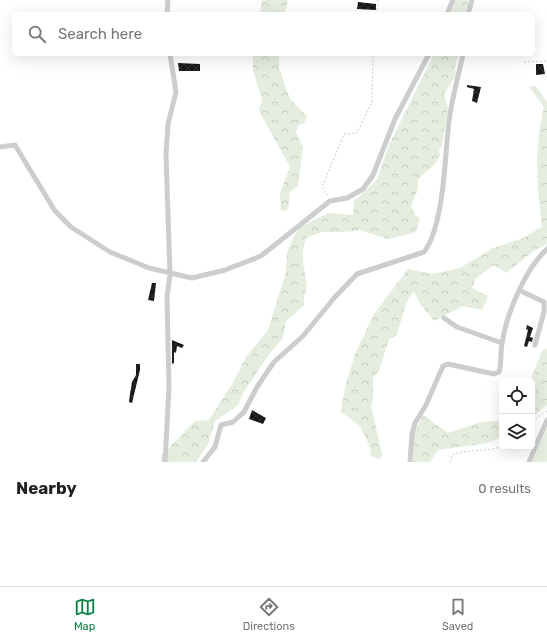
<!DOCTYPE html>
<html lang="en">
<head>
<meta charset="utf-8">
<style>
  body { margin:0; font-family:Rubik,sans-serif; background:#f2f2f2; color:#222 }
  .controls { position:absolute; right:12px; bottom:12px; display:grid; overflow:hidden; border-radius:6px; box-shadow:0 4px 16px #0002 }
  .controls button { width:36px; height:36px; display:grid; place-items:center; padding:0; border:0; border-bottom:1px solid #e0e0e0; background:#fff; color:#222; font:20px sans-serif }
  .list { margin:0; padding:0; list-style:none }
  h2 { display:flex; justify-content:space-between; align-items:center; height:52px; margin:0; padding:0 16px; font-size:17px }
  h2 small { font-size:13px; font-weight:400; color:#767676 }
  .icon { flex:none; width:22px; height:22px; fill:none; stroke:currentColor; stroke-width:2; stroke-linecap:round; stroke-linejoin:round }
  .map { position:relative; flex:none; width:547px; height:462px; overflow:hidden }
  .search { position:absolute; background:#fff; box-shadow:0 4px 16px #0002; left:12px; right:12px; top:12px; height:44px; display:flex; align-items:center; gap:10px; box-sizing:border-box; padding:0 14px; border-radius:6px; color:#767676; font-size:15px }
  .sheet { height:124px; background:#fff }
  nav { display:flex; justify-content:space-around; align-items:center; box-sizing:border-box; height:56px; border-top:1px solid #e0e0e0; background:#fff; font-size:11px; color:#767676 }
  nav a { display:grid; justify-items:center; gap:2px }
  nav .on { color:#0b8043 }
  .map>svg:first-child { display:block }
  .green { fill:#e4edde }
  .forest { fill:url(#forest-crowns) }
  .building { fill:url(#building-cross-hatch) }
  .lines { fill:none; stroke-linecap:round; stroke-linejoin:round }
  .path { stroke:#cdcdcd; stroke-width:1; stroke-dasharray:2 2; stroke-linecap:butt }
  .minor { stroke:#cdcdcd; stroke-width:5 }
</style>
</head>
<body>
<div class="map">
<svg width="547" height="462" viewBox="0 0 547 462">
  <defs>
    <pattern id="forest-crowns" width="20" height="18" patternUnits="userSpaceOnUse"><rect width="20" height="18" fill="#e4edde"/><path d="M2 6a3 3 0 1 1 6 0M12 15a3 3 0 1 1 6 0" fill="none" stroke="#c4ccbf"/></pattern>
    <pattern id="building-cross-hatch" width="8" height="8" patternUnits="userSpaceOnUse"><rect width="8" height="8" fill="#171717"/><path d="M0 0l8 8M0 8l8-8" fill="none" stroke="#303030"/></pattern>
  </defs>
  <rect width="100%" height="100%" fill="#fff"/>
  <path class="green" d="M547 428V462H532Z"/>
  <path class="forest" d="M262 0H288L285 14H260Z
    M456 0H469L465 14H450Z
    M253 54H279V68L290 99 307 116 305 123 298 125 296 132 303 147 298 186 290 192 288 210 281 211 280 193 290 167 259 111 262 100 253 70Z
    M434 54H459L455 67 456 76 444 94 448 108 442 145 439 150 440 155 435 164 418 179V189L411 206 415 215 420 218 416 232 389 239 359 230 346 232H321L306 238 302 255 307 286 304 298V305L286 321 283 338 270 353 243 393 238 405 215 421 208 444 196 462H161V456L195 421 209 420 234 381 246 357 268 330 286 272 287 253 293 238 300 227 328 213 353 215 354 201 377 180 389 145Z
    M536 86 547 102V244L535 250 506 273 494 265 476 278 472 288 488 296 482 310 463 306 434 321 419 302 414 291 406 303 397 335 389 339 379 371 373 378V399L371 405 382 455 380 459 370 456 371 449 360 426 341 412V408L346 384 355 354 374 314 408 269 432 274 460 268 493 248 523 238 542 227C537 187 534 147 544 107L529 87Z
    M547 348V405L532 417V381H530L542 351Z
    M423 415 448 433 482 422 497 421 502 418V437L488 443 438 450 430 462H413L414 434Z"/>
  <path class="building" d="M358 2 376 4V10L357 9Z
    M178 63 200 64V71H179Z
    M536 64H543L545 74 536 75Z
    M467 85 481 87 477 103 472 101 474 89 467 87Z
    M152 283H156L154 301 148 300Z
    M527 325 533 328 530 337 533 338 532 342 529 341 527 347 524 346 528 330 526 329Z
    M172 340 184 345 182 348 177 346 176 353 174 352V363L172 364Z
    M136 364H140V370L132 403 129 402 130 394 132 382 136 375Z
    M252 410 266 418 263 424 249 419Z"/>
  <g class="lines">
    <path class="path" d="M377 14 378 0
      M524 62 547 61
      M328 196 322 187 344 134 357 133 372 102 373 54
      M532 421 547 411
      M450 462 452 455C468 448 486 453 502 446"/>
    <path class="minor" d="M167 14 168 0
      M447 14 453 0
      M468 14 472 0
      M0 147 15 145 55 211 71 227 110 252 149 268 192 278 225 270 261 256 330 201 347 198 363 189 373 175 395 119 429 54
      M519 290 544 302V312L535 345
      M444 318 457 327 502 343
      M165 462 169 388 167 297 170 275 166 154 168 124 176 92 170 54
      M203 462 215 447 221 425 233 422 244 412 257 387 274 362 303 336 335 297 357 274 424 252C443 228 445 161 448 130 450 104 458 79 463 54
      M410 462 412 434 415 423 426 405 443 366 448 364 494 374 499 372C502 363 500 353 502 344 506 315 525 269 547 249
      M529 462 547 420"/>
  </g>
</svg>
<div class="controls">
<button><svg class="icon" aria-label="locate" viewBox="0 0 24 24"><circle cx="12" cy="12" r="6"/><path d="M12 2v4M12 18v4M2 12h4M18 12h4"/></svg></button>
<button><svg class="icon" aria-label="layers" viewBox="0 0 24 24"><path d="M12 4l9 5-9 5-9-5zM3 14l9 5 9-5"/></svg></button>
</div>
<div class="search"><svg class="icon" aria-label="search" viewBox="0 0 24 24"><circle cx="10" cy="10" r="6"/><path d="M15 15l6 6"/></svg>Search here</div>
</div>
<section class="sheet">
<h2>Nearby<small>0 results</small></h2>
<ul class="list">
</ul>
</section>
<nav>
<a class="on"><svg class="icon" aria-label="map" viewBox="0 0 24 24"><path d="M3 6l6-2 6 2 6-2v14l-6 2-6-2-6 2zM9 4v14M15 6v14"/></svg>Map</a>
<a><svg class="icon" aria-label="directions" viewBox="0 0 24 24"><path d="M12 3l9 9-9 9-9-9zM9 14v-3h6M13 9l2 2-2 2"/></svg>Directions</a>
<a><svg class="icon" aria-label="saved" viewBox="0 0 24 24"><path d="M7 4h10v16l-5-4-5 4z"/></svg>Saved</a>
</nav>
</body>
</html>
